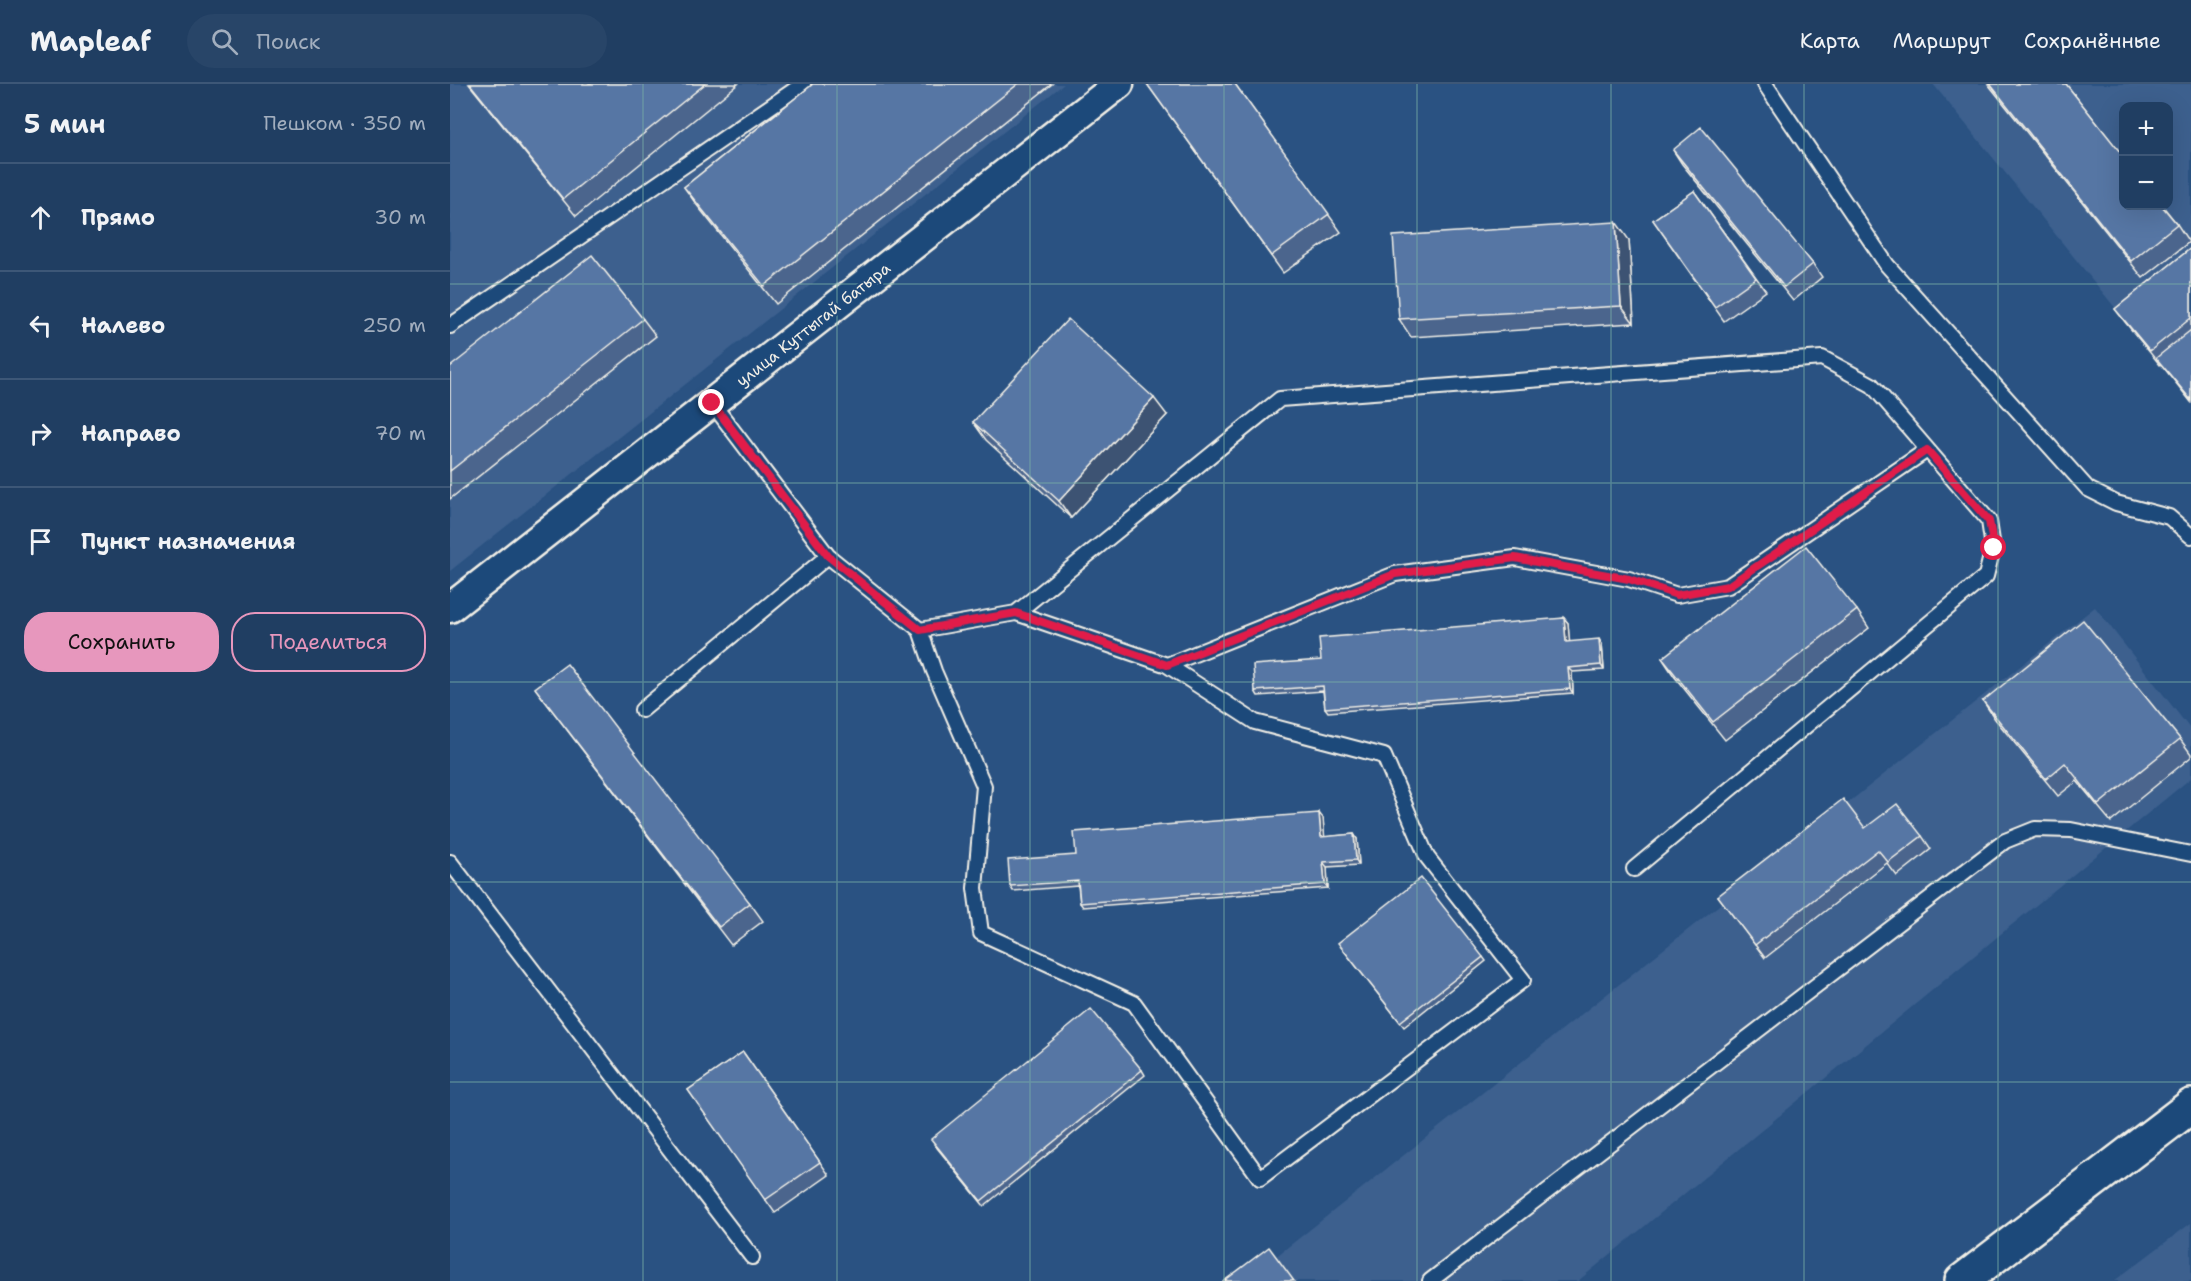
<!DOCTYPE html>
<html lang="ru">
<head>
<meta charset="utf-8">
<style>
  body { margin:0; font-family:"Shantell Sans",sans-serif; background:#284568; color:#f1f3f6 }
  .controls { position:absolute; right:18px; top:18px; display:grid; overflow:hidden; border-radius:12px; box-shadow:0 6px 24px #0002 }
  .controls button { width:54px; height:54px; display:grid; place-items:center; padding:0; border:0; border-bottom:2px solid #3d5777; background:#203e62; color:#f1f3f6; font:30px sans-serif }
  .stop { position:absolute; width:18px; height:18px; margin:-14px; border:4px solid #e11d48; border-radius:50%; background:#fff }
  .stop.end { background:#e11d48; border-color:#fff; box-shadow:0 2px 6px #0008 }
  .list { margin:0; padding:0; list-style:none }
  h2 { display:flex; justify-content:space-between; align-items:center; height:78px; margin:0; padding:0 24px; font-size:26px }
  h2 small { font-size:20px; font-weight:400; color:#a2aebe }
  .list li { display:grid; grid-template-columns:39px 1fr auto; gap:18px; align-items:center; box-sizing:border-box; height:108px; padding:0 24px; border-top:2px solid #3d5777 }
  .list b { display:block; font-size:22px; white-space:nowrap }
  .list em { font-size:20px; font-style:normal; color:#a2aebe }
  .actions { display:flex; gap:12px; padding:18px 24px }
  .actions a { flex:1; padding:14px 0; border:2px solid #e797bd; border-radius:24px; text-align:center; font-size:21px; color:#e797bd }
  .actions .main { background:#e797bd; color:#111 }
  .icon { flex:none; width:33px; height:33px; fill:none; stroke:currentColor; stroke-width:2; stroke-linecap:round; stroke-linejoin:round }
  .map { position:relative; flex:none; width:1741px; height:1197px; overflow:hidden }
  header { display:flex; align-items:center; gap:36px; box-sizing:border-box; height:84px; padding:0 30px; background:#203e62; border-bottom:2px solid #3d5777 }
  header strong { font-size:28px }
  nav { display:flex; gap:33px; margin-inline-start:auto; font-size:21px }
  .search { width:420px; height:54px; background:#284568; display:flex; align-items:center; gap:15px; box-sizing:border-box; padding:0 21px; border-radius:33px; color:#a2aebe; font-size:22px }
  main { display:flex }
  aside { flex:1; background:#203e62 }
  .map>svg:first-child { display:block }
  .built { fill:#3c608e; fill-rule:evenodd }
  .lines { fill:none; stroke-linecap:round; stroke-linejoin:round }
  .lane-casing { stroke:#f4f1e8; stroke-width:18 }
  .street-casing { stroke:#f4f1e8; stroke-width:33 }
  .secondary-casing { stroke:#f4f1e8; stroke-width:38 }
  .lane { stroke:#1f4a7a; stroke-width:14 }
  .street { stroke:#1f4a7a; stroke-width:28 }
  .secondary { stroke:#1f4a7a; stroke-width:33 }
  .wall { fill:#4b658d; stroke:#f4f1e8; stroke-width:1.5 }
  .shaded-wall { fill:#3d5373; stroke:#f4f1e8; stroke-width:1.5 }
  .building { fill:#5776a4; stroke:#f4f1e8; stroke-width:1.5 }
  .route { stroke:#e11d48; stroke-width:8 }
  .grid { fill:none; stroke:#76ada5; stroke-width:1.5; stroke-opacity:0.55 }
  .labels { text-anchor:middle; stroke-width:4.5; stroke-linejoin:round; paint-order:stroke }
  .street-label { font-size:16px; fill:#f4f1e8; stroke:#1f4a7a }
</style>
</head>
<body>
<header>
<strong>Mapleaf</strong>
<div class="search"><svg class="icon" aria-label="search" viewBox="0 0 24 24"><circle cx="10" cy="10" r="6"/><path d="M15 15l6 6"/></svg>Поиск</div>
<nav><a>Карта</a><a>Маршрут</a><a>Сохранённые</a></nav>
</header>
<main>
<aside>
<h2>5 мин<small>Пешком · 350 m</small></h2>
<ul class="list">
<li><svg class="icon" aria-label="ahead" viewBox="0 0 24 24"><path d="M12 20V5M6 11l6-6 6 6"/></svg><div><b>Прямо</b></div><em>30 m</em></li>
<li><svg class="icon" aria-label="left" viewBox="0 0 24 24"><path d="M17 20v-9H6M10 6l-5 5 5 5"/></svg><div><b>Налево</b></div><em>250 m</em></li>
<li><svg class="icon" aria-label="right" viewBox="0 0 24 24"><path d="M7 20v-9h11M14 6l5 5-5 5"/></svg><div><b>Направо</b></div><em>70 m</em></li>
<li><svg class="icon" aria-label="arrive" viewBox="0 0 24 24"><path d="M6 21V4h12l-3 4 3 4H6"/></svg><div><b>Пункт назначения</b></div></li>
</ul>
<div class="actions"><a class="main">Сохранить</a><a>Поделиться</a></div>
</aside>
<div class="map">
<svg width="1741" height="1197" viewBox="0 0 1741 1197">
  <rect width="100%" height="100%" fill="#2a5282"/>
  <filter id="ink" filterUnits="userSpaceOnUse"><feTurbulence type="fractalNoise" baseFrequency=".0167" numOctaves="2"/><feDisplacementMap in="SourceGraphic" scale="12" xChannelSelector="R" yChannelSelector="G"/><feConvolveMatrix kernelMatrix="1 2 1 2 8 2 1 2 1" color-interpolation-filters="sRGB"/></filter>
  <g filter="url(#ink)">
    <path class="built" d="M0 0H614L0 487Z
      M1483 0H1741V317ZM1674 22H1718V122H1674Z
      M1645 523 1741 646V694L1128 1197H795Z
      M1741 1139V1197H1664Z"/>
    <g class="lines">
      <defs>
        <path id="lane" d="M1315 0 1437 181 1638 405 1666 419 1719 433 1741 452
          M0 242 353 0
          M378 472 470 546 484 587 534 702 525 804 531 849 684 919 810 1094 1073 896 977 773 934 672 805 638 717 581
          M566 529 717 581 945 490 1065 474 1179 495 1227 511 1278 502 1477 366
          M470 546 566 529 830 315 1372 274 1422 301 1539 437 1543 464 1536 492 1184 785
          M192 626 378 472 262 319
          M0 778 302 1173
          M980 1197 1555 757 1585 745 1621 746 1741 770"/>
        <path id="street" d="M0 524 669 0"/>
        <path id="secondary" d="M1512 1197 1741 1022"/>
      </defs>
      <use href="#lane" class="lane-casing"/>
      <use href="#street" class="street-casing"/>
      <use href="#secondary" class="secondary-casing"/>
      <use href="#lane" class="lane"/>
      <use href="#street" class="street"/>
      <use href="#secondary" class="secondary"/>
    </g>
    <path class="wall" d="M19 0H288L126 132Z
      M363 0H602L326 220 246 120 234 103Z
      M697 0H785L891 148 833 189Z
      M1538 0H1616L1727 140 1739 158 1693 194Z
      M1223 66 1363 180 1372 193 1343 217 1232 80Z
      M1244 107 1316 207 1274 237 1203 136Z
      M1179 156 1184 239 961 253 949 235Z
      M1741 164V318L1711 280 1710 281 1675 238 1665 225Z
      M193 235 206 252 0 415V283Z
      M717 331 621 434 536 356 523 338Z
      M1407 526 1419 544 1275 656 1224 592 1212 574Z
      M1114 534 1118 539 1119 558 1152 560 1154 586 1122 588 1123 609 878 628 875 624 873 607 808 612 805 607 871 576Z
      M85 604 300 819 313 837 281 861 98 621Z
      M1533 617 1730 655 1741 670V673L1661 738 1627 697 1608 712 1545 635Z
      M873 734 874 753 904 750 907 755 909 781 877 783 878 804 633 823 630 819 628 802 563 807 560 802 626 771Z
      M1415 744 1472 752 1481 765 1447 792 1437 779 1315 874 1268 812Z
      M891 863 1033 873 1036 877 954 943Z
      M293 968 379 1091 325 1129 238 1006Z
      M692 986 695 991 534 1122 484 1060Z"/>
    <path class="shaded-wall" d="M1166 138 1179 156 1184 239 1171 222Z
      M704 314 717 331 621 434 609 417Z
      M1114 534 1118 539 1120 563 1116 558Z
      M1149 555 1152 560 1154 586 1151 581Z
      M1118 584 1122 588 1123 609 1120 605Z
      M869 729 873 734 875 757 871 753Z
      M904 750 907 755 909 781 906 776Z
      M873 778 877 783 878 804 875 800Z"/>
    <path class="building" d="M20 0H255L113 115Z
      M363 0H568L314 202 234 103Z
      M697 0H785L879 130 821 172Z
      M1540 0H1616L1674 73V122H1712L1727 140 1681 177Z
      M1251 43 1363 180 1334 203 1223 66Z
      M1244 107 1306 194 1265 223 1203 136Z
      M1166 138 1171 222 949 235 943 152Z
      M1741 164V234L1700 267 1665 225Z
      M142 171 193 235 0 387V283Z
      M618 235 704 314 609 417 523 338Z
      M1741 246V316L1706 274Z
      M1356 462 1407 526 1263 638 1212 574Z
      M1114 534 1116 558 1149 555 1151 581 1118 584 1120 605 875 624 873 602 805 607 803 581 871 576 869 554Z
      M1633 536 1730 655 1648 721 1615 679 1596 695 1533 617Z
      M117 580 300 819 269 843 85 604Z
      M1393 715 1415 744 1447 720 1472 752 1438 778 1428 766 1305 861 1268 812Z
      M869 729 871 753 904 750 906 776 873 778 875 800 630 819 628 797 560 802 558 776 626 771 624 748Z
      M971 794 1033 873 950 938 888 859Z
      M641 925 692 986 531 1117 481 1055Z
      M293 968 370 1078 315 1116 238 1006Z
      M819 1163 844 1197H774Z"/>
  </g>
  <g class="lines" filter="url(#ink)">
    <path class="route" d="M262 319 378 472 470 546 566 529 717 581 945 490 1065 474 1179 495 1227 511 1278 502 1477 366 1539 437 1544 464"/>
  </g>
  <path class="grid" d="M193 0V1197M387 0V1197M580 0V1197M774 0V1197M967 0V1197M1161 0V1197M1354 0V1197M1548 0V1197M0 200H1741M0 399H1741M0 598H1741M0 798H1741M0 998H1741"/>
  <g class="labels">
    <g class="street-label">
      <text transform="translate(363 240) rotate(-38)" y="6">улица Куттыгай батыра</text>
    </g>
  </g>
</svg>
<div class="controls">
<button>+</button>
<button>−</button>
</div>
<div class="stop" style="left:1544px;top:464px"></div>
<div class="stop end" style="left:262px;top:319px"></div>
</div>
</main>
</body>
</html>
